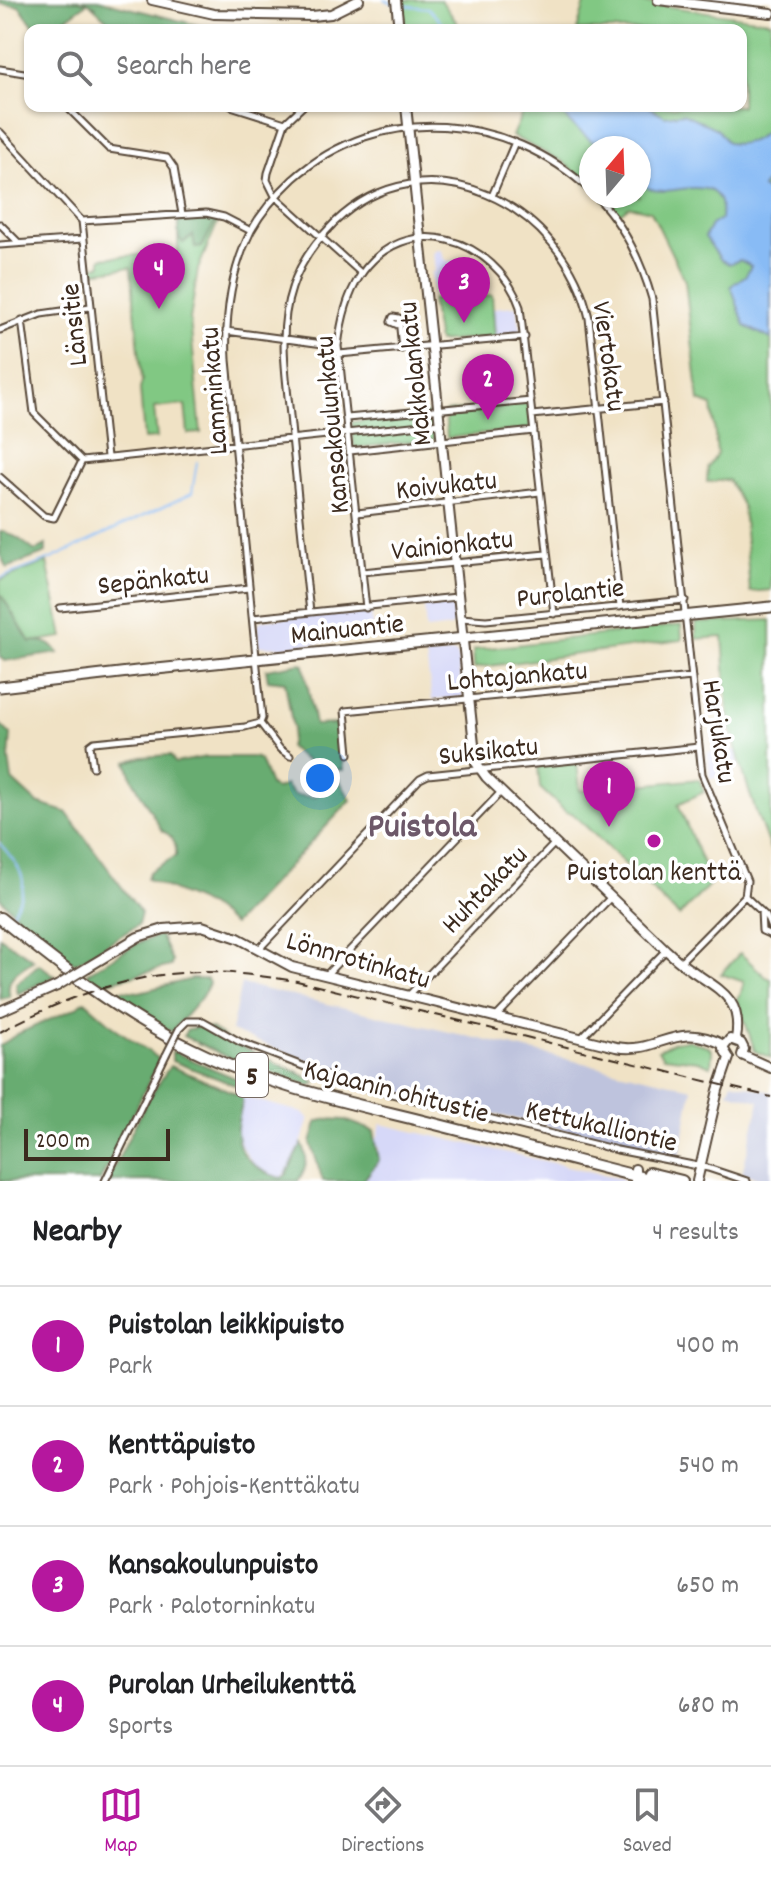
<!DOCTYPE html>
<html lang="en">
<head>
<meta charset="utf-8">
<style>
  body { margin:0; font-family:Dekko,sans-serif; background:#f6f6f6; color:#202124 }
  .compass { position:absolute; left:579px; top:136px; width:72px; height:72px; border-radius:50%; background:#fff; box-shadow:0 2px 6px #0004; rotate:19deg }
  .scale { position:absolute; left:24px; bottom:20px; width:146px; box-sizing:border-box; padding-left:8px; border:4px solid #3b2a1e; border-top:0; font-size:22px; line-height:28px; white-space:nowrap; color:#3b2a1e; -webkit-text-stroke:6px #fff; paint-order:stroke }
  .you { position:absolute; left:320px; top:778px; width:28px; height:28px; margin:-20px; border:6px solid #fff; border-radius:50%; background:#1a73e8; box-shadow:0 0 0 12px #1a73e833 }
  .badge { display:grid; place-items:center; width:52px; height:52px; border-radius:50%; background:#b5179e; color:#fff; font-size:26px; font-weight:700 }
  .pin { position:absolute; translate:-50% -66px; filter:drop-shadow(0 2px 4px #0008) }
  .pin::after { content:''; position:absolute; top:42px; width:28px; height:24px; background:inherit; clip-path:polygon(0 0,100% 0,50% 100%) }
  .list { margin:0; padding:0; list-style:none }
  h2 { display:flex; justify-content:space-between; align-items:center; height:104px; margin:0; padding:0 32px; font-size:34px }
  h2 small { font-size:26px; font-weight:400; color:#757577 }
  .list li { display:grid; grid-template-columns:52px 1fr auto; gap:24px; align-items:center; box-sizing:border-box; height:120px; padding:0 32px; border-top:2px solid #e0e0e0 }
  .list b { display:block; font-size:30px; white-space:nowrap }
  .list p { margin:0; font-size:26px; white-space:nowrap; color:#757577 }
  .list em { font-size:26px; font-style:normal; color:#757577 }
  .icon { flex:none; width:44px; height:44px; fill:none; stroke:currentColor; stroke-width:2; stroke-linecap:round; stroke-linejoin:round }
  .map { position:relative; flex:none; width:771px; height:1181px; overflow:hidden }
  .search { position:absolute; background:#fff; box-shadow:0 2px 6px #0004; left:24px; right:24px; top:24px; height:88px; display:flex; align-items:center; gap:20px; box-sizing:border-box; padding:0 28px; border-radius:16px; color:#757577; font-size:30px }
  .sheet { height:584px; background:#fff }
  nav { display:flex; justify-content:space-around; align-items:center; box-sizing:border-box; height:112px; border-top:2px solid #e0e0e0; background:#fff; font-size:22px; color:#757577 }
  nav a { display:grid; justify-items:center; gap:4px }
  nav .on { color:#b5179e }
  .map>svg:first-child { display:block }
  .built { fill:#d6d8f8 }
  .industrial { fill:#bec3dd }
  .green { fill:#81c883; stroke:#5e7950; stroke-width:2 }
  .forest { fill:#68ac71; stroke:#526b48; stroke-width:2 }
  .water { fill:#88bbf5; stroke:#62728a; stroke-width:2 }
  .lines { fill:none; stroke-linecap:round; stroke-linejoin:round }
  .stream { stroke:#88bbf5; stroke-width:2 }
  .street-casing { stroke:#564637; stroke-width:9 }
  .secondary-casing { stroke:#564637; stroke-width:12 }
  .primary-casing { stroke:#564637; stroke-width:13 }
  .highway-casing { stroke:#564637; stroke-width:14 }
  .street { stroke:#fff; stroke-width:5 }
  .secondary { stroke:#fff; stroke-width:8 }
  .primary { stroke:#fff; stroke-width:9 }
  .highway { stroke:#fff; stroke-width:10 }
  .rail { stroke:#3b2a1e; stroke-width:2; stroke-dasharray:12 6; stroke-linecap:butt }
  .street-bridge-casing { stroke:#564637; stroke-width:9; stroke-linecap:butt }
  .secondary-bridge-casing { stroke:#564637; stroke-width:12; stroke-linecap:butt }
  .street-bridge { stroke:#fff; stroke-width:5 }
  .secondary-bridge { stroke:#fff; stroke-width:8 }
  .poi-dot { fill:#b5179e; stroke:#fff; stroke-width:3 }
  .labels { text-anchor:middle; stroke-width:7; stroke-linejoin:round; paint-order:stroke }
  .shield { fill:#fff; stroke:#766a62; stroke-width:2 }
  .shield-label { font-size:26px; font-weight:bold; fill:#3b2a1e }
  .street-label { font-size:28px; fill:#3b2a1e; stroke:#fff }
  .poi-label { font-size:28px; fill:#3b2a1e; stroke:#fff }
  .district-label { font-size:36px; font-weight:bold; fill:#6d5869; stroke:#fff }
</style>
</head>
<body>
<div class="map">
<svg width="771" height="1181" viewBox="0 0 771 1181">
  <rect width="100%" height="100%" fill="#fff"/>
  <filter id="ink" filterUnits="userSpaceOnUse"><feTurbulence type="fractalNoise" baseFrequency=".0125" numOctaves="2"/><feDisplacementMap in="SourceGraphic" scale="16" xChannelSelector="R" yChannelSelector="G"/><feConvolveMatrix kernelMatrix="1 2 1 2 8 2 1 2 1" color-interpolation-filters="sRGB"/></filter>
  <filter id="wash" filterUnits="userSpaceOnUse"><feTurbulence type="fractalNoise" baseFrequency=".006" numOctaves="4" result="noise"/><feDisplacementMap in="SourceGraphic" scale="32" xChannelSelector="R" yChannelSelector="G"/><feGaussianBlur stdDeviation="1.8" result="paint"/><feColorMatrix in="noise" values="0 0 0 0 0 0 0 0 0 0 0 0 0 0 0 0 0 1.4 0 .05"/><feComposite in="paint" operator="in"/></filter>
  <g filter="url(#wash)">
    <rect width="100%" height="100%" fill="#f0e2c5"/>
    <path class="built" d="M441 250 446 261 476 260 479 283 434 298 431 272H435L433 251Z
      M516 306 522 334 495 337 493 308Z
      M451 601 454 623 451 627 426 630 424 604Z
      M371 609 373 637 284 647 258 646 257 625 262 620Z
      M453 653 457 654 463 697 432 700 426 655Z
      M726 750 737 751 738 768 734 769V772L716 774V778H710L708 752H714L716 766 726 765Z
      M242 1096 303 1113 309 1119 295 1162 281 1178 257 1169 241 1146 236 1132Z
      M381 1124 624 1179 623 1181H363L376 1165 379 1148 376 1143Z"/>
    <path class="industrial" d="M241 984 692 1088 680 1157 372 1086 231 1031Z
      M732 1082 771 1092V1181L742 1173 760 1101 728 1092Z"/>
    <path class="green" d="M402 0H441L462 30H406Z
      M586 0H623L771 21V590L750 592 743 507 728 480 707 482 708 468 717 454 712 406 699 401 685 281 651 211 629 206 616 216 602 196H639V148H591V185L562 161 512 136 523 111 510 106H741V30H577Z
      M213 218 219 219 198 269 190 319 201 433 188 434 185 405 154 408 157 438 144 439 140 389 142 382 131 267 91 272 90 267 101 265V258L178 252V222Z
      M492 295 495 337 438 342 431 300Z
      M526 403 529 406 531 424 528 429 447 438 445 412Z
      M432 413 435 439 354 448 352 422Z
      M47 562 63 637 30 642 0 593V580Z
      M771 620V851C756 814 743 775 733 737 725 705 726 670 723 637L696 639V623Z
      M681 625 682 640 474 668 473 650Z
      M577 762 580 791 699 779 704 792 678 804 711 883 679 916 572 813 566 812 540 788 538 767Z
      M740 953 766 977 771 979V1058L755 1051 737 998 740 996 744 982 721 974Z
      M687 1040 708 1046 712 1051 711 1066 698 1061 663 1057 658 1050 674 1042Z"/>
    <path class="forest" d="M0 0H79L87 3 50 30H37L19 6 0 4Z
      M82 0H98L205 27 254 30H118L91 5 97 7Z
      M216 220 202 247 195 248 193 235 183 243 179 238 178 222Z
      M3 531 18 538 35 551 46 545V553L7 568 0 555V532Z
      M0 593 30 642C41 640 52 643 59 653L4 661 0 656Z
      M301 663 304 665 315 725 338 724 343 770C319 769 307 764 289 747L293 729 285 682 268 680 266 669Z
      M0 724 11 735 9 759 12 780 37 803 66 812 141 913 138 925 76 963C63 960 56 948 44 944L0 898Z
      M170 755 175 763 206 757H254L260 760 270 785 276 789 285 785 294 795 316 797 320 775H336L351 800 233 925 209 906 147 879 149 872 176 856C177 845 173 835 162 831L132 778 127 762 142 757Z
      M160 935 172 961 171 966 96 985 87 973 138 943Z
      M0 937 34 960C19 970 4 977 10 997L0 999Z
      M39 964 55 976 18 994 16 984Z
      M192 979H207L209 983C202 1002 184 1015 172 1032L126 1005 112 994 122 990 139 992Z
      M85 1001 118 1030 158 1058V1063L100 1181H0V1046L17 1034 76 1008Z
      M196 1027 210 1028 233 1043 305 1076 316 1083 310 1086 227 1057 183 1036 187 1030Z
      M172 1052H174L244 1082 237 1086 172 1061Z
      M170 1066 242 1096C243 1107 238 1117 237 1128 235 1155 258 1172 281 1178L286 1175 302 1144C309 1159 307 1167 298 1181H107L146 1103Z
      M326 1119 345 1120 374 1131 379 1160 363 1181H323L311 1143 317 1122Z"/>
    <path class="water" d="M549 106H648L665 116 683 113 717 129 728 143C747 146 756 139 771 129V176L762 188 768 192 771 190V339L745 326 731 286 746 275 751 266 740 260 729 264 721 260 705 237 711 225 721 219C725 177 689 189 664 191 654 191 646 188 639 183V148H633C621 133 610 138 593 142L569 122 561 112Z"/>
    <g class="lines">
      <path class="stream" d="M385 0 395 4
        M401 5 428 8 449 30
        M0 578 51 559 192 493 197 462
        M0 843C23 872 33 882 10 916"/>
    </g>
  </g>
  <g filter="url(#ink)">
    <g class="lines">
      <defs>
        <path id="street" d="M0 69 30 74
          M66 106 109 149 167 158 174 168 182 214
          M231 106 285 123
          M303 106 285 123 268 173 267 180 275 196 361 273
          M0 132 82 221 107 457
          M492 196 515 142
          M596 196C624 225 641 260 652 299L702 774 747 881 745 896 680 962
          M82 221 206 213 224 217 251 231
          M0 224 19 243
          M0 245 83 239
          M22 320 34 413 82 461
          M400 326 391 322 393 317 399 318 402 349
          M0 330 41 314 90 307
          M226 331 338 346
          M339 354 525 337
          M532 415 664 402
          M347 418 531 401
          M350 451 534 431
          M0 477 44 516 54 518 82 461 440 423
          M357 513 540 492
          M362 572 546 554
          M60 608 249 588
          M366 608 338 346C341 322 346 297 360 276 405 208 496 238 520 307L554 614
          M310 612C303 550 297 488 291 426 287 380 277 332 292 288 300 262 315 242 334 223 426 134 564 204 589 318L620 607
          M253 618 457 597
          M461 618 486 620 685 600
          M349 754 345 711 692 677
          M290 756 280 749 260 723 262 718 227 360C225 315 230 272 251 231 262 211 277 194 293 179 381 101 508 113 591 191
          M93 767 90 745 94 742 245 727 260 723
          M745 896 766 916 771 928
          M761 911 762 931 771 935
          M259 949 420 779 428 775 699 747
          M326 975 501 792
          M409 995 554 844
          M497 1016 611 897
          M179 1029 187 1021H203L240 1042 347 1083 617 1150 708 1168 747 1181
          M581 1038 666 950
          M105 1181 166 1055"/>
        <path id="secondary" d="M152 0 214 14 312 16 331 14 359 0
          M396 0 399 30
          M658 0 771 13
          M406 106 476 763 486 777 666 950C674 957 682 965 691 970 719 990 743 998 736 1039
          M88 967 138 937 164 929 202 926 238 938 292 967 616 1047C659 1055 675 1019 724 1045
          M0 1011 57 986
          M742 1055 771 1068
          M729 1058 723 1048 730 1039 741 1043 744 1049 742 1055
          M635 1169V1181
          M697 1181 718 1090 729 1058"/>
        <path id="primary" d="M0 687 137 671 771 607"/>
        <path id="highway" d="M0 918C60 966 120 1014 190 1048 264 1085 346 1102 427 1122 503 1141 579 1162 656 1181
          M649 1173 682 1181"/>
      </defs>
      <use href="#street" class="street-casing"/>
      <use href="#secondary" class="secondary-casing"/>
      <use href="#primary" class="primary-casing"/>
      <use href="#highway" class="highway-casing"/>
      <use href="#street" class="street"/>
      <use href="#secondary" class="secondary"/>
      <use href="#primary" class="primary"/>
      <use href="#highway" class="highway"/>
      <path class="rail" d="M0 1032C63 998 132 972 205 972 236 972 267 977 297 981L771 1097"/>
      <defs>
        <path id="street-bridge" d="M166 1055 179 1029"/>
        <path id="secondary-bridge" d="M57 986 88 967"/>
      </defs>
      <use href="#street-bridge" class="street-bridge-casing"/>
      <use href="#secondary-bridge" class="secondary-bridge-casing"/>
      <use href="#street-bridge" class="street-bridge"/>
      <use href="#secondary-bridge" class="secondary-bridge"/>
    </g>
  </g>
  <circle class="poi-dot" cx="654" cy="841" r="8"/>
  <g class="labels">
    <rect class="shield" x="236" y="1053" width="32" height="44" rx="6"/>
    <g class="shield-label">
      <text x="252" y="1084">5</text>
    </g>
    <g class="street-label">
      <text transform="translate(72 325) rotate(-96)" y="10">Länsitie</text>
      <text transform="translate(611 356) rotate(82)" y="10">Viertokatu</text>
      <text transform="translate(413 374) rotate(-96)" y="10">Makkolankatu</text>
      <text transform="translate(212 391) rotate(-94)" y="10">Lamminkatu</text>
      <text transform="translate(330 425) rotate(-95)" y="10">Kansakoulunkatu</text>
      <text transform="translate(446 483) rotate(-6)" y="10">Koivukatu</text>
      <text transform="translate(452 543) rotate(-6)" y="10">Vainionkatu</text>
      <text transform="translate(153 578) rotate(-6)" y="10">Sepänkatu</text>
      <text transform="translate(570 591) rotate(-6)" y="10">Purolantie</text>
      <text transform="translate(347 627) rotate(-6)" y="10">Mainuantie</text>
      <text transform="translate(517 674) rotate(-5)" y="10">Lohtajankatu</text>
      <text transform="translate(721 731) rotate(81)" y="10">Harjukatu</text>
      <text transform="translate(488 749) rotate(-6)" y="10">Suksikatu</text>
      <text transform="translate(483 888) rotate(-46)" y="10">Huhtakatu</text>
      <text transform="translate(359 958) rotate(16)" y="10">Lönnrotinkatu</text>
      <text transform="translate(397 1089) rotate(14)" y="10">Kajaanin ohitustie</text>
      <text transform="translate(602 1124) rotate(13)" y="10">Kettukalliontie</text>
    </g>
    <g class="poi-label">
      <text x="654" y="880">Puistolan kenttä</text>
    </g>
    <g class="district-label">
      <text x="422" y="836">Puistola</text>
    </g>
  </g>
</svg>
<svg class="compass" viewBox="-18 -18 36 36"><path d="M0-13l5 13h-10z" fill="#e53935"/><path d="M0 13l5-13h-10z" fill="#757577"/></svg>
<div class="scale">200 m</div>
<div class="you"></div>
<div class="pin badge" style="left:609px;top:827px">1</div>
<div class="pin badge" style="left:488px;top:420px">2</div>
<div class="pin badge" style="left:464px;top:323px">3</div>
<div class="pin badge" style="left:159px;top:309px">4</div>
<div class="search"><svg class="icon" aria-label="search" viewBox="0 0 24 24"><circle cx="10" cy="10" r="6"/><path d="M15 15l6 6"/></svg>Search here</div>
</div>
<section class="sheet">
<h2>Nearby<small>4 results</small></h2>
<ul class="list">
<li><span class="badge">1</span><div><b>Puistolan leikkipuisto</b><p>Park</p></div><em>400 m</em></li>
<li><span class="badge">2</span><div><b>Kenttäpuisto</b><p>Park · Pohjois-Kenttäkatu</p></div><em>540 m</em></li>
<li><span class="badge">3</span><div><b>Kansakoulunpuisto</b><p>Park · Palotorninkatu</p></div><em>650 m</em></li>
<li><span class="badge">4</span><div><b>Purolan Urheilukenttä</b><p>Sports</p></div><em>680 m</em></li>
</ul>
</section>
<nav>
<a class="on"><svg class="icon" aria-label="map" viewBox="0 0 24 24"><path d="M3 6l6-2 6 2 6-2v14l-6 2-6-2-6 2zM9 4v14M15 6v14"/></svg>Map</a>
<a><svg class="icon" aria-label="directions" viewBox="0 0 24 24"><path d="M12 3l9 9-9 9-9-9zM9 14v-3h6M13 9l2 2-2 2"/></svg>Directions</a>
<a><svg class="icon" aria-label="saved" viewBox="0 0 24 24"><path d="M7 4h10v16l-5-4-5 4z"/></svg>Saved</a>
</nav>
</body>
</html>
